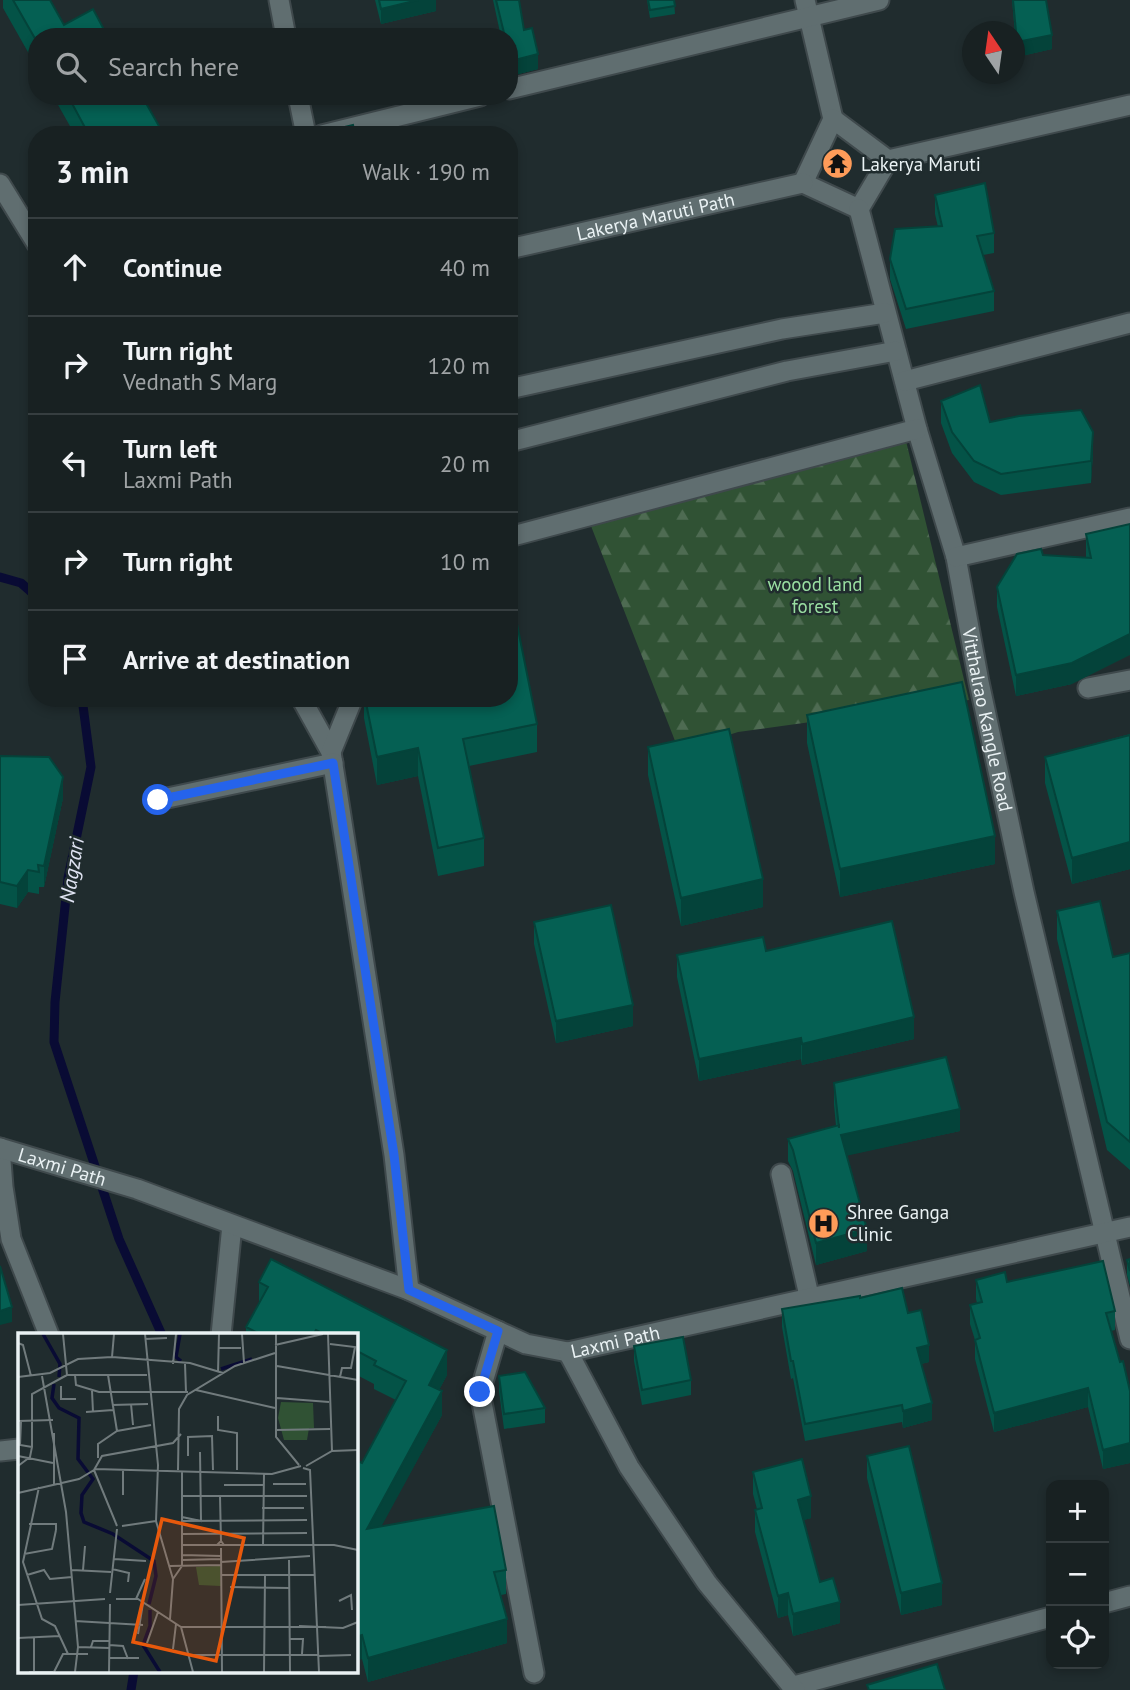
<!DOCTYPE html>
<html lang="en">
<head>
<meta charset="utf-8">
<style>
  body { margin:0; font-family:"PT Sans",sans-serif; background:#21292a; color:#f1f3f6 }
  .controls { position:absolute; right:21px; bottom:21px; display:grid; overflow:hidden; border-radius:14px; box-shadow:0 4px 10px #0003 }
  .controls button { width:63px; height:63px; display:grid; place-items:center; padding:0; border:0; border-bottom:2px solid #363e40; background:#182122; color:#f1f3f6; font:35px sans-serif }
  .compass { position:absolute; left:962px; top:21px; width:63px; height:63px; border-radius:50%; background:#182122; box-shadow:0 4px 10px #0003; rotate:347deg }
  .stop { position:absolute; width:21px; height:21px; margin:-16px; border:5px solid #2563eb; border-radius:50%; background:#fff }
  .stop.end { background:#2563eb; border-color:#fff; box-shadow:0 2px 7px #0008 }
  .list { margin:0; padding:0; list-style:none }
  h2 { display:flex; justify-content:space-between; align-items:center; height:91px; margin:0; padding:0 28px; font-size:30px }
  h2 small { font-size:23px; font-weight:400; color:#9fa3a5 }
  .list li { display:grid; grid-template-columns:46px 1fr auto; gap:21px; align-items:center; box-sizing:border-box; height:98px; padding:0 28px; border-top:2px solid #363e40 }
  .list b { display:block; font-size:26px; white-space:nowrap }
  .list p { margin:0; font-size:23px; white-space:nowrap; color:#9fa3a5 }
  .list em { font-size:23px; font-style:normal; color:#9fa3a5 }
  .icon { flex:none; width:38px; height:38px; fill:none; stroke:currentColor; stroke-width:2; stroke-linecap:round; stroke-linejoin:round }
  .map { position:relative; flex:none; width:1130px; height:1690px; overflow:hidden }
  .search { position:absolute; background:#182122; box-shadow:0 4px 10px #0003; left:28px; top:28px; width:490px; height:77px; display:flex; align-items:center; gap:18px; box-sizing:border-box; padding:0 24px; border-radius:28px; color:#9fa3a5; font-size:26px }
  .panel { position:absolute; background:#182122; box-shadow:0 4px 10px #0003; left:28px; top:126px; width:490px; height:581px; border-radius:28px }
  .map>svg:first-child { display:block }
  .forest { fill:url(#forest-firs) }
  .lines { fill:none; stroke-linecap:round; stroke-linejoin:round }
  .stream { stroke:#090b34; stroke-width:9 }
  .minor-casing { stroke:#3f494c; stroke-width:23 }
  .tertiary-casing { stroke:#3f494c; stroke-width:23 }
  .minor { stroke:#606e70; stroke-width:19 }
  .tertiary { stroke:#606e70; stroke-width:19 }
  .wall { fill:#045347 }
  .shaded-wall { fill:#04433a }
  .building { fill:#056053; stroke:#04433a; stroke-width:2 }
  .route { stroke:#2563eb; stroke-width:9 }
  .labels { text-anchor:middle; stroke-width:5; stroke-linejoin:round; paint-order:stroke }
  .poi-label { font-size:19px; fill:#eaf2f4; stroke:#202c2e; text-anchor:start }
  .street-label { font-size:19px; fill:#eaf2f4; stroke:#202c2e }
  .park-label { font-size:19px; fill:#99dea1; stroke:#202c2e }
  .water-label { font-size:21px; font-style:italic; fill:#e0e4f3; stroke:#202c2e }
  .inset-river { fill:none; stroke:#090b34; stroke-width:3.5 }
  .inset-road { fill:none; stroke:#717b7d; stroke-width:2 }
  .view { fill:#e8590c; fill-opacity:0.15; stroke:#e8590c; stroke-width:3.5 }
  .inset-edge { fill:none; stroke:#eaf2f4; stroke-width:3.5 }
</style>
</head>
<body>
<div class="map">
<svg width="1130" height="1690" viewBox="0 0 1130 1690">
  <defs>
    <pattern id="forest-firs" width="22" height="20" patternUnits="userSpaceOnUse" patternTransform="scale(1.75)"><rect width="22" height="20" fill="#305234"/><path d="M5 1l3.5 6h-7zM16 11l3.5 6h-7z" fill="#4e6b52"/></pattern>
  </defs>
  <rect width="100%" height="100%" fill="#202c2e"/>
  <path class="forest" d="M906 441 969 700 738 732 679 751 591 526Z"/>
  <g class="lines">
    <path class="stream" d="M0 577 21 583 37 597
      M82 698 91 767 68 878 55 1002 54 1042 119 1239 162 1335
      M131 1690 134 1671"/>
    <defs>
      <g id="minor">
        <path d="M279 0 286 37"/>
        <path d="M805 0 833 119"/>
        <path d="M509 89 879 0"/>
        <path d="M298 96 306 135"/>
        <path d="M833 119 888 160 859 209 803 183Z"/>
        <path d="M322 135 480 96"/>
        <path d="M888 160 1130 105"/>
        <path d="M0 184 37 244"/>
        <path id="s1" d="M859 209 917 429 956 557 979 682 1024 892 1130 1339"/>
        <path id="s2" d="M509 249 803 183"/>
        <path d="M905 381 1130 323"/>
        <path d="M509 389 782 329 885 313"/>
        <path d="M509 442 787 371 896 351"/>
        <path d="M509 537 917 429"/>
        <path d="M956 557 1130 518"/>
        <path d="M1088 688 1130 680"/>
        <path d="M301 698 331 752 394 1155 409 1290"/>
        <path d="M331 752 353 698"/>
        <path d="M158 800 333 763"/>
        <path d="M0 1148 3 1187 11 1239 49 1335"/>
        <path d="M781 1174 810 1300"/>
        <path d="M498 1331 480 1392 534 1673"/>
        <path d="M221 1335 232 1225"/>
        <path d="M0 1451 19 1449"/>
        <path d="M1104 1603 1130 1596"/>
        <path d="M794 1686 1051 1617"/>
      </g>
      <g id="tertiary">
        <path id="s3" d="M0 1148 137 1189 409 1290 526 1344 568 1352 1130 1227"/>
        <path d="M568 1352 629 1467 707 1583 795 1690"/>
      </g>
    </defs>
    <use href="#minor" class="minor-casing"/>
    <use href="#tertiary" class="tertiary-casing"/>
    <use href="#minor" class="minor"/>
    <use href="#tertiary" class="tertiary"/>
  </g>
  <path class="wall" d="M3 0H50L64 25 37 37V68L3 8Z
    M375 0H436V11L381 24Z
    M493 0H519L524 30 538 69 511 76 509 69V37H501Z
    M647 0H674L675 14 650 18Z
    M1012 0H1046L1052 49 1017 57Z
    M53 96H142L164 135H75Z
    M935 195 994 233V253L983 255 994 291V311L906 329 890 279V259L938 227 935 214Z
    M941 401 990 422 1093 453 1091 483 1001 495 974 482 952 453 941 423Z
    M1130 524 1072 684 1016 696 997 607V587L1043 555 1086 558V534Z
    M364 698H509L537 724V752L469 766 484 838V866L438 876 418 776 377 785 364 718Z
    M807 715 995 864 840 897 807 743Z
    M1130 734V869L1072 884 1045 783V757Z
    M648 747 763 907 681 926 648 775Z
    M0 756 63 798 44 887H39V894L28 892 17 908 0 904Z
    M1057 911 1113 957 1130 953V1170L1107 1150 1057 939Z
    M534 922 633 1026 556 1043 534 944Z
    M766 951 914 1039 802 1065 801 1059 699 1081 677 977V955Z
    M834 1083 960 1131 847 1155 867 1251 816 1265 793 1171 788 1161V1139L836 1126 834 1105Z
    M1130 1259V1286L1127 1275V1260Z
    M976 1280 1007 1282 1115 1311V1330L1111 1331 1120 1362 1130 1391V1463L1103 1469 1088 1407 994 1432 975 1359V1340L970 1324V1305L977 1303 976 1299Z
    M259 1282 447 1375 439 1390 442 1415 381 1526 506 1570V1594L501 1595 507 1643 368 1682 362 1659 355 1661V1460L362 1463 396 1400 374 1389V1384L355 1374V1335H246V1327L259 1303Z
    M860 1298 908 1313 929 1362 921 1364 932 1420 903 1428 902 1422 805 1441 793 1378 791 1379 782 1327V1309Z
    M634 1346 691 1380V1395L642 1405 634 1361Z
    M499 1376 545 1408V1423L504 1429 499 1391Z
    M867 1456 942 1605 901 1615 867 1478Z
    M753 1472 811 1518 803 1520 820 1582 840 1623 793 1636 788 1615 778 1618 755 1532V1510L757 1509 753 1494Z"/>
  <path class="shaded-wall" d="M418 0H436V11L381 24V9Z
    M1052 35V49L1017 57V42Z
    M538 54V69L511 76V61Z
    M1093 432V453L1091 483V461Z
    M1130 634V655L1072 684 1016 696V675Z
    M418 748V776L377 785V757Z
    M63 777V798L44 887V866Z
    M995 836V864L840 897V869Z
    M1130 842V869L1072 884V858Z
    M28 870V892L17 908V886Z
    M763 879V907L681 926V898Z
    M633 1005V1026L556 1043V1021Z
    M914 1017V1039L802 1065V1044Z
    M801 1038V1059L699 1081V1059Z
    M960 1109V1131L841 1157V1135Z
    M867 1229V1251L816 1265V1243Z
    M12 1307V1322L0 1325V1311Z
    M929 1345V1362L917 1365V1348Z
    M447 1350V1375L429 1409V1385Z
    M1088 1388V1407L994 1432V1413Z
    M442 1391V1415L367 1553V1529Z
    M932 1403V1420L903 1428V1411Z
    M1130 1443V1463L1103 1469V1450Z
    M811 1496V1518L798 1522V1500Z
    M942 1583V1605L901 1615V1593Z
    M788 1593V1615L778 1618V1596Z
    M840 1602V1623L793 1636V1614Z
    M507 1619V1643L368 1682V1658Z
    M362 1635V1659L355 1661V1637Z"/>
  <path class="building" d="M13 0H50L64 25 93 9 108 37H37V42Z
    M379 0H418L381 9Z
    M496 0H519L524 30 532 28 538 54 511 61 509 54V37H505Z
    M648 0H674L675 6 650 10Z
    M1013 0H1046L1052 35 1017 42Z
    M68 96H142L164 135H89Z
    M353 125 355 135H324V132Z
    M985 183 994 233 977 236 994 291 906 309 890 259 895 229 942 226 935 195Z
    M980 385 990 422 1019 416 1081 410 1093 432 1091 461 1001 474 974 461 952 432 941 401Z
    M1130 524V634L1072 663 1016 675 997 587 1017 554 1041 549 1043 555 1091 558 1086 534Z
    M516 619 537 724 463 739 484 838 438 848 418 748 377 757 365 698H509V620Z
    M962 682 995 836 840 869 807 715Z
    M729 729 763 879 681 898 648 747Z
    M1130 735V842L1072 858 1045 757Z
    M0 756 49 757 63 777 44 866 38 865 39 872 28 870 17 886 0 882Z
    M1100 901 1113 957 1130 953V1142L1107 1122 1057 911Z
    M611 905 633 1005 556 1021 534 922Z
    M892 921 914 1017 802 1044 801 1038 699 1059 677 955 763 937 766 951Z
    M946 1057 960 1109 841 1135 867 1229 816 1243 793 1150 788 1139 839 1125V1128L834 1083Z
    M271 1259 447 1350 429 1385 442 1391 367 1529 494 1506 506 1570 494 1572 507 1619 368 1658 362 1635 355 1637V1460L362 1463 406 1381 374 1365 376 1361 355 1350V1335H326L316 1330 313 1335H262L246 1327 268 1287 259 1282Z
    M1130 1259V1271L1127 1260Z
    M1103 1261 1115 1311 1106 1313 1120 1362 1123 1361 1130 1391V1443L1103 1450 1088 1388 994 1413 975 1340 980 1338 970 1305 982 1302 976 1280 1005 1272 1007 1282Z
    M0 1266 12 1307 0 1311Z
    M902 1288 908 1313 921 1310 929 1345 917 1348 932 1403 903 1411 902 1405 805 1424 793 1361H791L782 1309 860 1296V1298Z
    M683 1337 691 1380 642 1390 634 1346Z
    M525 1372 545 1408 504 1414 499 1376Z
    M909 1446 942 1583 901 1593 867 1456Z
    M802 1459 811 1496 798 1500 820 1582 833 1578 840 1602 793 1614 788 1593 778 1596 755 1510 762 1508 753 1472Z
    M937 1664 945 1690H869L867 1685Z"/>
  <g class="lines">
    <path class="route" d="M158 800 333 763 394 1155 409 1290 498 1331 480 1392"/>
  </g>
  <defs>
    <symbol id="temple-disc" viewBox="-11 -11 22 22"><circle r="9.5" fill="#fe9b59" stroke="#202c2e"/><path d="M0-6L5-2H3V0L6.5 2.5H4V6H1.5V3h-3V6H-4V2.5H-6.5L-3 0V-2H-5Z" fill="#111"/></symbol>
    <symbol id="hospital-disc" viewBox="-11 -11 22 22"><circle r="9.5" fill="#fe9b59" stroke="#202c2e"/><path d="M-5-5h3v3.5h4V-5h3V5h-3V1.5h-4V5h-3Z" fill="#111"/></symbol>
  </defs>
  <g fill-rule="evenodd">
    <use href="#temple-disc" x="820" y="146" width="35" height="35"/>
    <use href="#hospital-disc" x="806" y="1206" width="35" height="35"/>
  </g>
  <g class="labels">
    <g class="poi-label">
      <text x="861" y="171">Lakerya Maruti</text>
      <text x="847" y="1219">Shree Ganga<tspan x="847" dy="22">Clinic</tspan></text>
    </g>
    <g class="street-label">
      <text dy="7" stroke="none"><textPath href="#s2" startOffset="150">Lakerya Maruti Path</textPath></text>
      <text dy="7" stroke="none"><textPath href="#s1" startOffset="527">Vitthalrao Kangle Road</textPath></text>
      <text dy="7" stroke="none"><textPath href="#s3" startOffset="65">Laxmi Path</textPath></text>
      <text dy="7" stroke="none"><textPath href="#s3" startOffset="653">Laxmi Path</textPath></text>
    </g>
    <g class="park-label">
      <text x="815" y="591">woood land<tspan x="815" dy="22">forest</tspan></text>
    </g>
    <g class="water-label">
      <text transform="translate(72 870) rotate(-81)" y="7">Nagzari</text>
    </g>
  </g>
  <g transform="translate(18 1333)">
    <rect width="340" height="340" fill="#202c2e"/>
    <path d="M202 233 203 253 181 252 178 234Z" fill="#305234"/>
    <path d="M263 69 295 70 296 95H291L289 107H266L260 85Z" fill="#305234"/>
    <path class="inset-river" d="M25 1 42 31 41 44M162 1 158 24 163 28M203 36 234 26M36 51 34 65 41 75 61 85 60 126 75 146 64 162 63 180 66 189 95 201 136 228 138 243 131 271M132 277V293L125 312 142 339"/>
    <path class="inset-road" d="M45 1 49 42H129M127 1 140 132 138 188 155 246 152 286M224 1 226 30M258 1V104L281 132M310 1 314 118M127 6 149 5M0 10 5 12 13 43M312 11 337 14 333 35H324L322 44M257 12 305 1M200 15H223M94 24 96 1M155 31 158 1M167 31 168 59M259 33 340 47M200 39 201 1M57 42 58 52 81 59H170M90 42 99 98M24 43 48 179 60 314 57 339M0 44 32 40 60 26 94 24 172 30 205 40M43 53V66H58M178 57 257 75M74 58 75 79M259 65 311 69M113 71 115 92M94 72 130 71M68 79 95 77M200 83V97L219 100V137M0 88 35 87M3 88 2 112 14 114M258 97 312 96M36 100V152M0 123 35 130M170 123V104L194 103 195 137M80 125V111L99 98 133 92M0 133 12 124 14 114V61L49 42M288 133 314 118 340 117M285 135 292 137 301 339M77 136 254 141 283 133M105 136V162M76 137 99 193M160 137 161 76 169 62 217 33 257 20M255 151H288M206 152H246M21 154 5 229 24 286 37 293 50 321M0 160 61 146 76 137 84 123 155 110 163 101M165 163H289M202 163 203 208M244 175H286M164 184 183 188 182 119M164 188 289 187M11 191H38V197M104 193 138 188M164 201 289 200M164 212H199L203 208 206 212H199M206 212H316L340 217M245 212 246 141M203 215 204 339M6 221 34 216 38 197M164 222 203 223M96 226 128 228M164 227 203 226M271 227 272 339M203 229 292 223M152 233 203 232M94 236 111 240 110 249M54 237 93 239M65 237 67 213M9 242 26 237 32 246 54 244M204 242H297M155 246 164 233V139M212 254 271 255M92 260 99 196M98 266H120L163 294H308M118 266 127 246M321 268 333 262 334 277M0 272 87 266M57 288 125 292M281 293 325 295 340 289M163 294 175 339M120 301 125 270M0 305 42 303M16 305V338M271 306H285L284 321M129 310 140 279M91 312 105 313 110 326M60 314 91 315M73 314 75 308H91M155 316 158 291M173 322H301M301 323 333 322M92 325H121M11 339H35M36 339 45 321H70M91 339 92 271M246 339 247 243"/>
    <path class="view" d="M144 186 226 205 198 328 115 309Z"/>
    <rect width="340" height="340" class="inset-edge"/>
  </g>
</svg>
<div class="controls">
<button>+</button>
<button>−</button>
<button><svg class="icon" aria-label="locate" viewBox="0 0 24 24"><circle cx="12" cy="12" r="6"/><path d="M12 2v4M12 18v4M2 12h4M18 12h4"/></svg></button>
</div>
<svg class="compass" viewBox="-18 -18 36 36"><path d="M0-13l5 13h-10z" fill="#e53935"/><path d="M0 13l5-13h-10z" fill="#9fa3a5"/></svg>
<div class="stop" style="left:158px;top:800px"></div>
<div class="stop end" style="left:480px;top:1392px"></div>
<div class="search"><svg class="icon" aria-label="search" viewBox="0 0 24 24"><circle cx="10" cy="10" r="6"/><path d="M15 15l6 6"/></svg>Search here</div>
<section class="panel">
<h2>3 min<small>Walk · 190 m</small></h2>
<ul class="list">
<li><svg class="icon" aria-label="ahead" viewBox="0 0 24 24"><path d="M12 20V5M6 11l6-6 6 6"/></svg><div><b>Continue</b></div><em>40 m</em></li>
<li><svg class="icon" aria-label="right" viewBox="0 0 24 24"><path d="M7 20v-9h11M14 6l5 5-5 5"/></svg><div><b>Turn right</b><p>Vednath S Marg</p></div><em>120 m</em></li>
<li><svg class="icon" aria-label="left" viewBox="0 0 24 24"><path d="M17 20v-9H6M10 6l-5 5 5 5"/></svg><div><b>Turn left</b><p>Laxmi Path</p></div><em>20 m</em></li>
<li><svg class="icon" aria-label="right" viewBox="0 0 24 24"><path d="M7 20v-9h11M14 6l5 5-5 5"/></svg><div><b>Turn right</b></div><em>10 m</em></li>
<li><svg class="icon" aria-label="arrive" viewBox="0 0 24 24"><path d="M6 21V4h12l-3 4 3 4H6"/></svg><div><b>Arrive at destination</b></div></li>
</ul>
</section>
</div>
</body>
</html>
